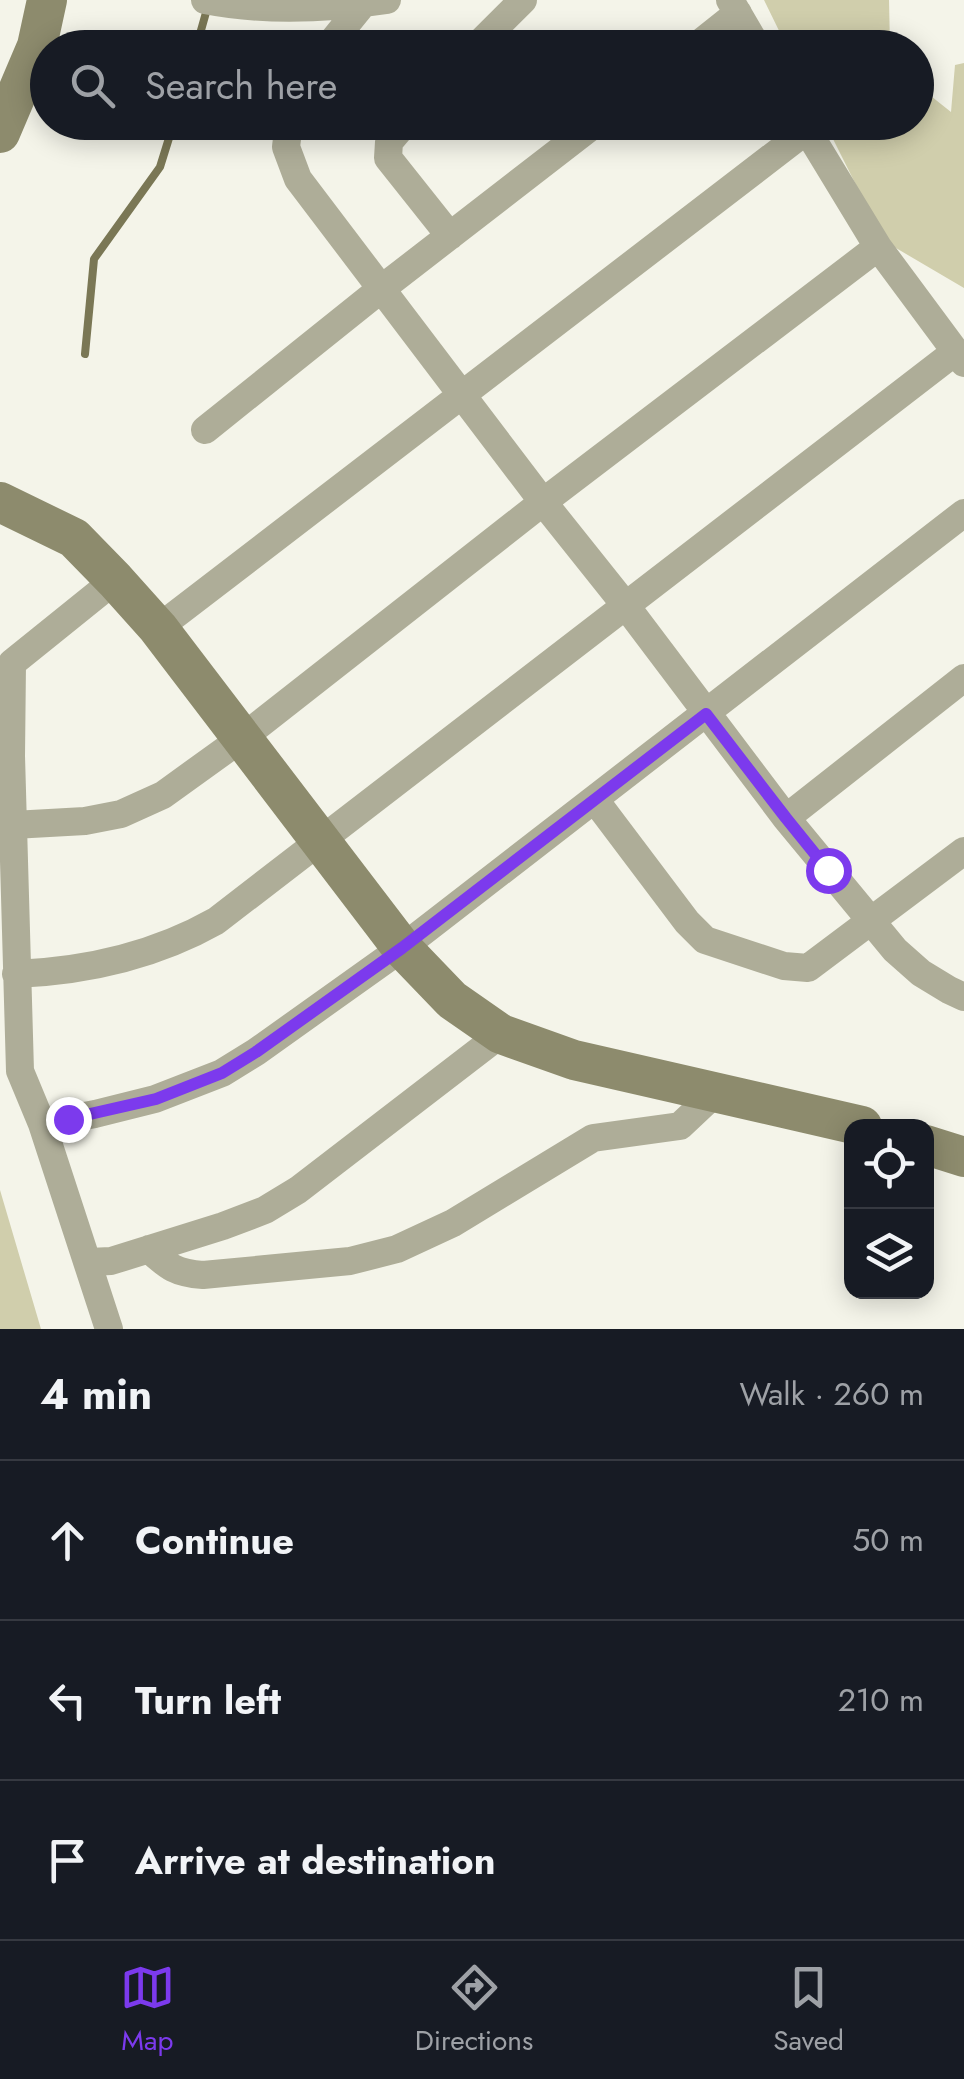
<!DOCTYPE html>
<html lang="en">
<head>
<meta charset="utf-8">
<style>
  body { margin:0; font-family:Jost,sans-serif; background:#20242c; color:#f1f3f6 }
  .controls { position:absolute; right:30px; bottom:30px; display:grid; overflow:hidden; border-radius:20px; box-shadow:0 5px 25px #0003 }
  .controls button { width:90px; height:90px; display:grid; place-items:center; padding:0; border:0; border-bottom:2px solid #363941; background:#171b24; color:#f1f3f6; font:50px sans-serif }
  .stop { position:absolute; width:30px; height:30px; margin:-22px; border:8px solid #7c3aed; border-radius:50%; background:#fff }
  .stop.end { background:#7c3aed; border-color:#fff; box-shadow:0 2px 10px #0008 }
  .list { margin:0; padding:0; list-style:none }
  h2 { display:flex; justify-content:space-between; align-items:center; height:130px; margin:0; padding:0 40px; font-size:42px }
  h2 small { font-size:32px; font-weight:400; color:#9ea1a6 }
  .list li { display:grid; grid-template-columns:65px 1fr auto; gap:30px; align-items:center; box-sizing:border-box; height:160px; padding:0 40px; border-top:2px solid #363941 }
  .list b { display:block; font-size:38px; white-space:nowrap }
  .list em { font-size:32px; font-style:normal; color:#9ea1a6 }
  .icon { flex:none; width:55px; height:55px; fill:none; stroke:currentColor; stroke-width:2; stroke-linecap:round; stroke-linejoin:round }
  .map { position:relative; flex:none; width:964px; height:1329px; overflow:hidden }
  .search { position:absolute; background:#171b24; box-shadow:0 5px 25px #0003; left:30px; right:30px; top:30px; height:110px; display:flex; align-items:center; gap:25px; box-sizing:border-box; padding:0 35px; border-radius:55px; color:#9ea1a6; font-size:38px }
  .sheet { height:610px; background:#171b24 }
  nav { display:flex; justify-content:space-around; align-items:center; box-sizing:border-box; height:140px; border-top:2px solid #363941; background:#171b24; font-size:28px; color:#9ea1a6 }
  nav a { display:grid; justify-items:center; gap:5px }
  nav .on { color:#7c3aed }
  .map>svg:first-child { display:block }
  .green { fill:#d0ceac }
  .lines { fill:none; stroke-linecap:round; stroke-linejoin:round }
  .stream { stroke:#7a7755; stroke-width:8 }
  .street { stroke:#aead98; stroke-width:28 }
  .secondary { stroke:#8d8b6d; stroke-width:40 }
  .route { stroke:#7c3aed; stroke-width:12 }
</style>
</head>
<body>
<div class="map">
<svg width="964" height="1329" viewBox="0 0 964 1329">
  <rect width="100%" height="100%" fill="#f4f4e9"/>
  <path class="green" d="M764 0H889L890 47H787Z
    M964 63V288L884 241 825 123 916 122 917 85 951 112 955 65Z
    M0 1190 41 1329H0Z"/>
  <g class="lines">
    <path class="stream" d="M196 48 207 9
      M85 354 94 259 160 167 174 122"/>
    <path class="street" d="M205 0C265 12 327 9 387 0
      M730 0 758 48
      M327 48 366 0
      M475 48 523 0
      M694 48 738 13
      M289 122 286 147 298 179 543 502 626 606 786 818 895 950 921 973 949 990 964 997
      M406 122 389 142 388 158 450 236
      M802 122 878 247 964 363
      M205 430 381 289 597 122
      M158 628 807 130
      M12 663 11 756 20 1071 42 1124 109 1329
      M12 663 115 580
      M595 800 687 922 705 940 784 966 808 968 964 851
      M786 818 964 678
      M13 825 85 821 121 814 163 795 242 738 543 502 878 247
      M16 974C86 971 154 956 216 921L955 352
      M42 1124 95 1114 155 1099 222 1073 256 1052 402 948 964 513
      M149 1249C168 1267 176 1273 203 1275L350 1261 397 1249 453 1223 593 1138 680 1126 714 1094
      M89 1262 111 1261 223 1226 265 1210 298 1190 501 1034"/>
    <path class="secondary" d="M0 133 37 46 47 0
      M0 502 74 538 115 580 158 628 402 948 452 1000 501 1034 574 1060 862 1126
      M926 1145 964 1157"/>
  </g>
  <g class="lines">
    <path class="route" d="M68 1119 156 1099 222 1073 256 1052 402 948 706 714 786 818 828 870"/>
  </g>
</svg>
<div class="controls">
<button><svg class="icon" aria-label="locate" viewBox="0 0 24 24"><circle cx="12" cy="12" r="6"/><path d="M12 2v4M12 18v4M2 12h4M18 12h4"/></svg></button>
<button><svg class="icon" aria-label="layers" viewBox="0 0 24 24"><path d="M12 4l9 5-9 5-9-5zM3 14l9 5 9-5"/></svg></button>
</div>
<div class="stop" style="left:828px;top:870px"></div>
<div class="stop end" style="left:68px;top:1119px"></div>
<div class="search"><svg class="icon" aria-label="search" viewBox="0 0 24 24"><circle cx="10" cy="10" r="6"/><path d="M15 15l6 6"/></svg>Search here</div>
</div>
<section class="sheet">
<h2>4 min<small>Walk · 260 m</small></h2>
<ul class="list">
<li><svg class="icon" aria-label="ahead" viewBox="0 0 24 24"><path d="M12 20V5M6 11l6-6 6 6"/></svg><div><b>Continue</b></div><em>50 m</em></li>
<li><svg class="icon" aria-label="left" viewBox="0 0 24 24"><path d="M17 20v-9H6M10 6l-5 5 5 5"/></svg><div><b>Turn left</b></div><em>210 m</em></li>
<li><svg class="icon" aria-label="arrive" viewBox="0 0 24 24"><path d="M6 21V4h12l-3 4 3 4H6"/></svg><div><b>Arrive at destination</b></div></li>
</ul>
</section>
<nav>
<a class="on"><svg class="icon" aria-label="map" viewBox="0 0 24 24"><path d="M3 6l6-2 6 2 6-2v14l-6 2-6-2-6 2zM9 4v14M15 6v14"/></svg>Map</a>
<a><svg class="icon" aria-label="directions" viewBox="0 0 24 24"><path d="M12 3l9 9-9 9-9-9zM9 14v-3h6M13 9l2 2-2 2"/></svg>Directions</a>
<a><svg class="icon" aria-label="saved" viewBox="0 0 24 24"><path d="M7 4h10v16l-5-4-5 4z"/></svg>Saved</a>
</nav>
</body>
</html>
